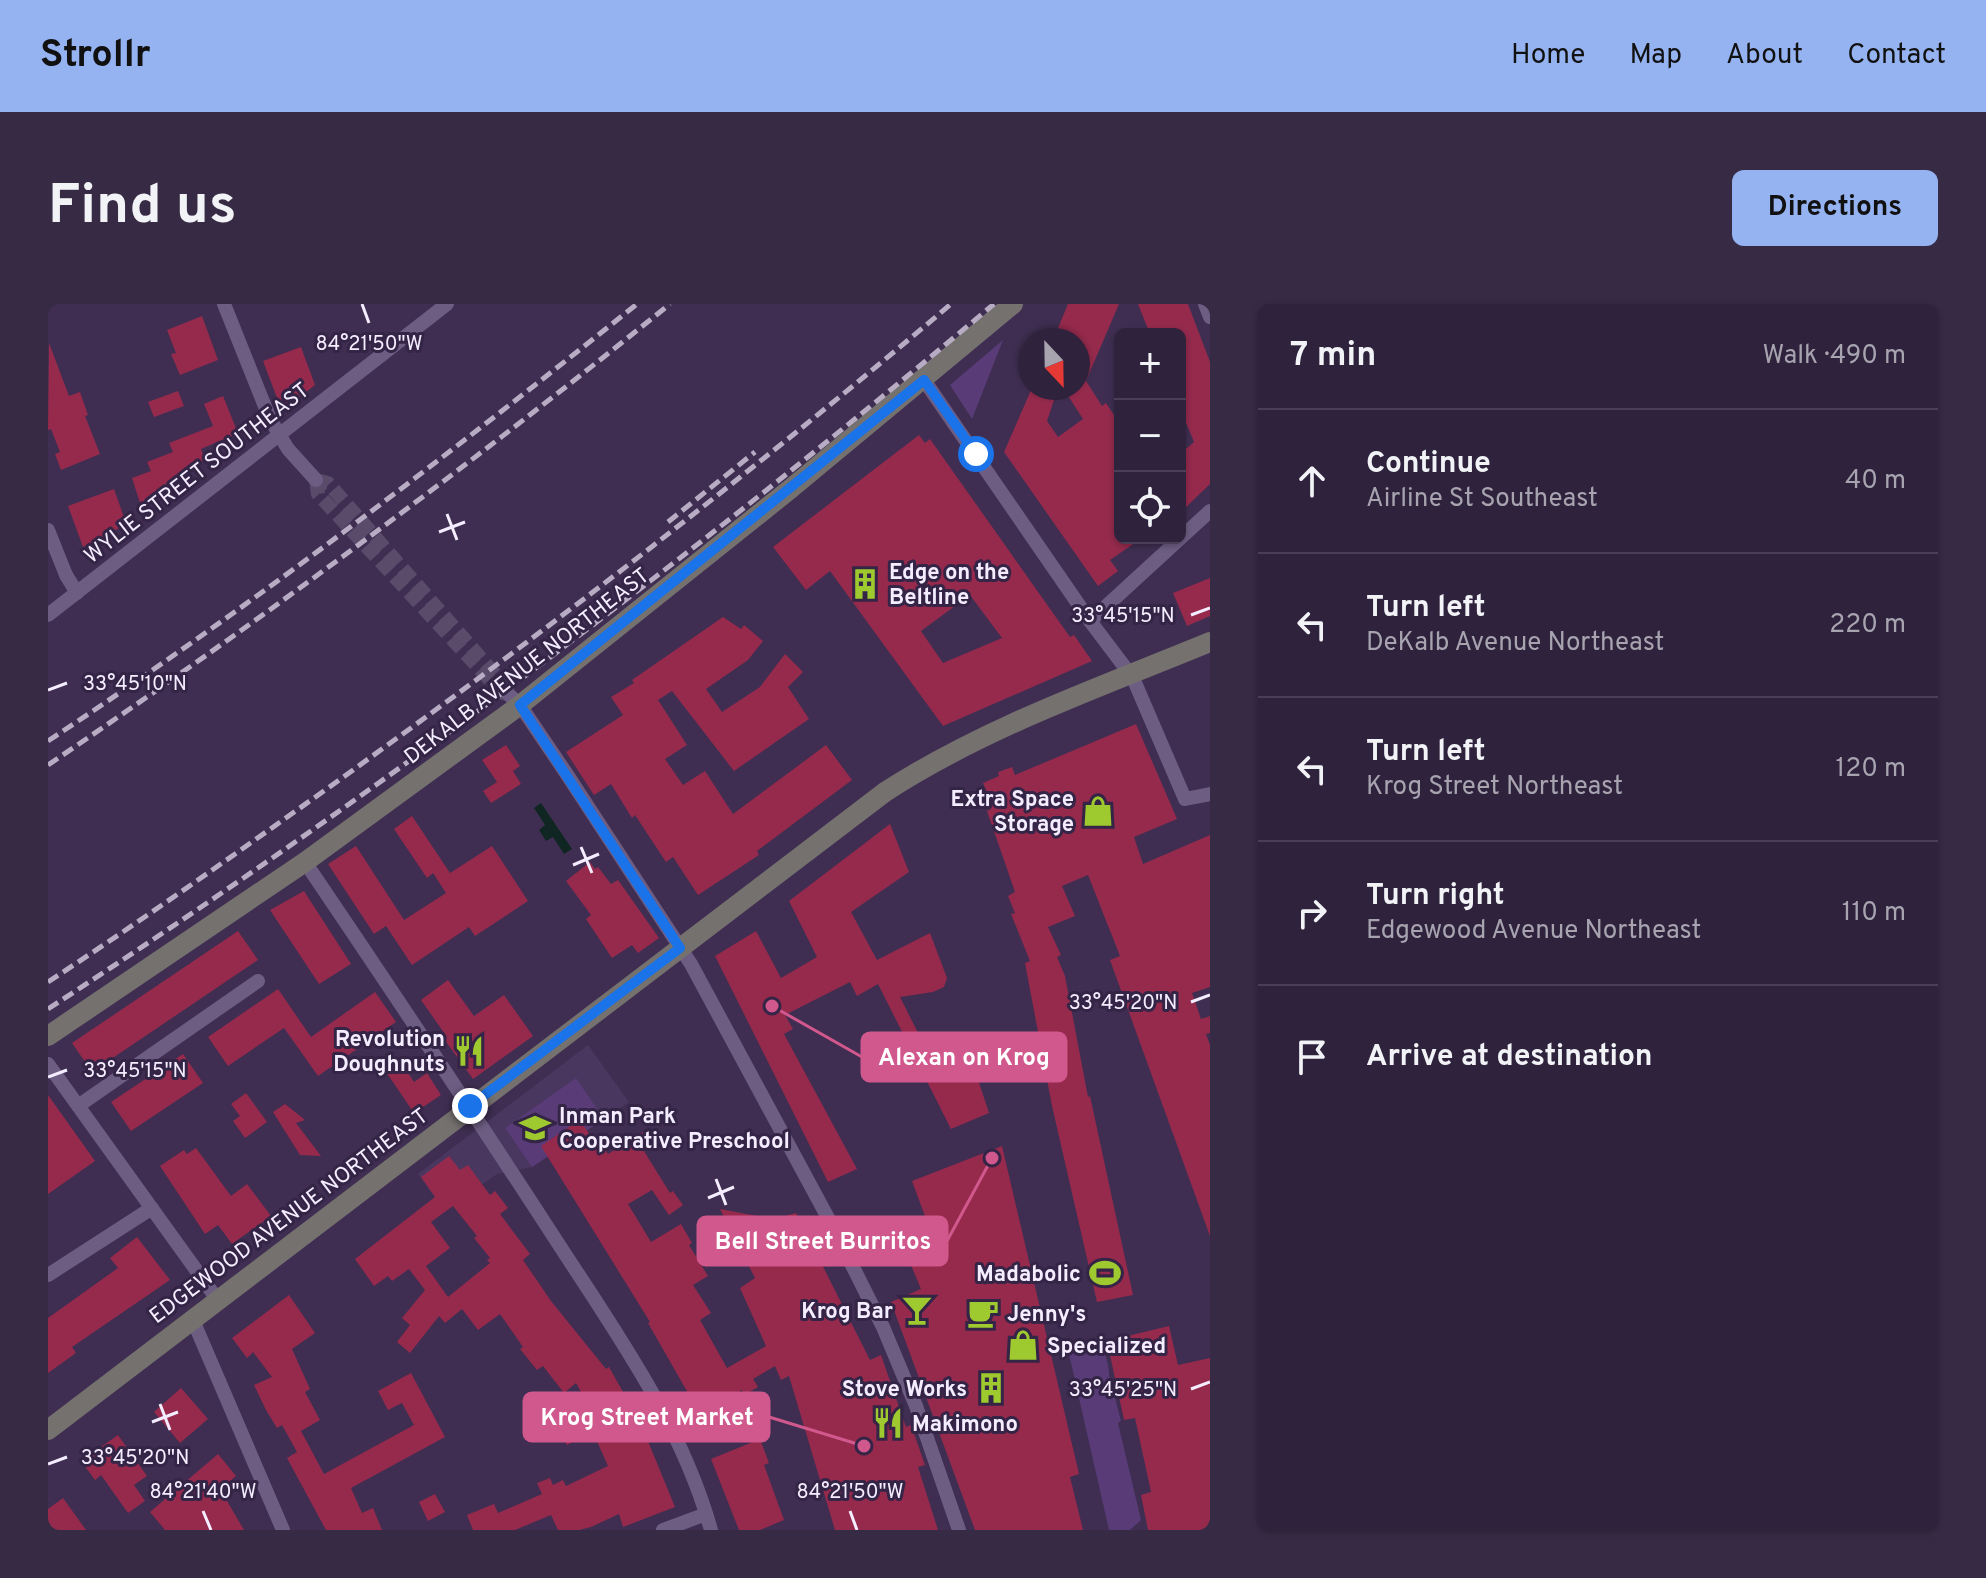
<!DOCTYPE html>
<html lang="en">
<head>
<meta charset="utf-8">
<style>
  body { margin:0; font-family:Overpass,sans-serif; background:#372a44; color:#f1f3f6 }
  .controls { position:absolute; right:24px; top:24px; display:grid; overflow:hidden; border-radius:12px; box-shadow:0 2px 6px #0004 }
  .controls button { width:72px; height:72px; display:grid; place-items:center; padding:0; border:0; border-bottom:2px solid #4a3f57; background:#2f223d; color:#f1f3f6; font:40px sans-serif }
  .compass { position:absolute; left:970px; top:24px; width:72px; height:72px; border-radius:50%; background:#2f223d; box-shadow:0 2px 6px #0004; rotate:158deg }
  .stop { position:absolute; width:24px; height:24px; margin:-18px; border:6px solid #1a73e8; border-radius:50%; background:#fff }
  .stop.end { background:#1a73e8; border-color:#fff; box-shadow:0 2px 8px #0008 }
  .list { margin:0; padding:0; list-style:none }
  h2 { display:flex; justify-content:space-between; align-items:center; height:104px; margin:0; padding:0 32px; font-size:34px }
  h2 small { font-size:26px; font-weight:400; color:#a7a4b0 }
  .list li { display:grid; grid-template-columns:52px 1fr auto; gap:24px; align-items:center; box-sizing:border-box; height:144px; padding:0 32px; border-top:2px solid #4a3f57 }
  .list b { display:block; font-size:30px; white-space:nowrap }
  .list p { margin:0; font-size:26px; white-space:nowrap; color:#a7a4b0 }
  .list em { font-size:26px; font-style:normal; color:#a7a4b0 }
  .icon { flex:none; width:44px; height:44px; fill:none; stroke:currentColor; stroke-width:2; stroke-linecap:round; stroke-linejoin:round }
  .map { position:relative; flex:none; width:1162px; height:1226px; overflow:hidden; border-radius:12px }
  header { display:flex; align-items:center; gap:48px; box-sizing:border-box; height:112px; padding:0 40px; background:#95b2f1; color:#111 }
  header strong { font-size:38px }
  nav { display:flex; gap:44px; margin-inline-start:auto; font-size:28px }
  .intro { display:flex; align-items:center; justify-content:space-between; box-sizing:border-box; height:192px; padding:0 48px }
  h1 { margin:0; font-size:56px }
  .button { padding:20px 36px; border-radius:12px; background:#95b2f1; color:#111; font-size:28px; font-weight:700 }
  main { display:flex; gap:48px; padding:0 48px }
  aside { flex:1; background:#2f223d; border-radius:12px; box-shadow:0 2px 6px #0004 }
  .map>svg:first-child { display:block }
  .built { fill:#4a3760 }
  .green { fill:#583b77 }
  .water { fill:#102623 }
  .building { fill:#952a4d; fill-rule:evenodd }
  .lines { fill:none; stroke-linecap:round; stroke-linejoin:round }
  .street-tunnel { stroke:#5a4b6b; stroke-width:14; stroke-dasharray:14 7; stroke-linecap:butt }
  .street { stroke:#6e5d83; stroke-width:14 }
  .secondary { stroke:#74716f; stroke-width:20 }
  .rail { stroke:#b7acc4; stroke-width:5; stroke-dasharray:12 6; stroke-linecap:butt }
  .route { stroke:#1a73e8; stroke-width:10 }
  .ticks { fill:none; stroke:#f4edff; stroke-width:3 }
  .labels { text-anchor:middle; stroke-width:6; stroke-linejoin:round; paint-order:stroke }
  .street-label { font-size:22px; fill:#f4edff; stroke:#342446 }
  .poi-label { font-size:22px; font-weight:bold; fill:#f4edff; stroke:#342446; text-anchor:start }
  .ticks-label { font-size:20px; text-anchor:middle; fill:#f4edff; stroke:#342446; stroke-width:6; stroke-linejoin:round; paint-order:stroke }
  .leader { fill:none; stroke:#d1588c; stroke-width:3 }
  .callout-dot { fill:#d1588c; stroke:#342446; stroke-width:3 }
  .callout { fill:#d1588c; stroke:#d1588c; stroke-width:3 }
  .callout-label { font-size:24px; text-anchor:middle; font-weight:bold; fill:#fff }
</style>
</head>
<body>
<header>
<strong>Strollr</strong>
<nav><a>Home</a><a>Map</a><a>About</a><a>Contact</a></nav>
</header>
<div class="intro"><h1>Find us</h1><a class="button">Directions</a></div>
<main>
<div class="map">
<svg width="1162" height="1226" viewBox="0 0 1162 1226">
  <rect width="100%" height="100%" fill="#3f2e51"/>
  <path class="built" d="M540 741 581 798 484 863 449 870 397 907 370 870Z"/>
  <path class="green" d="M955 36 924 115 902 81Z
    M528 774 556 815 484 863 457 824Z
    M1018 1037H1053C1056 1045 1062 1065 1061 1071L1073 1117 1070 1119 1093 1216 1082 1226H1061Z"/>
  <path class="water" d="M493 499 524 545 516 550 505 533 498 537 491 526 497 521 486 504Z"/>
  <path class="building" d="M1020 0H1071L1038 77 1054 102 1058 99 1072 120V234H1094L1062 256 1070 267 1050 282 956 148 984 84H1010L999 117 1010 133 1035 115 1015 84H1030V36H1005Z
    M1090 0H1140L1162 58V180L1132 209V150L1146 138 1132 104V30H1102Z
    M154 12 170 56 132 71 123 50 128 49 119 26Z
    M1 39 21 92 32 88 40 111 37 112 52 150 13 166 7 150 12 148 3 125 0 126Z
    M253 43 267 81 234 107 215 57Z
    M130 87 136 102 106 113 100 98Z
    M175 92 190 129 153 145 157 156 150 158 152 163 129 172 130 174 123 177 125 182 103 191 105 194 92 199 84 174 103 167 99 158 125 148 121 139 165 122 156 100Z
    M871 131 877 139 882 135 1022 333 1026 331 1044 357 895 422 782 267 758 286 725 243ZM922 291 954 334 895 359 873 327Z
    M66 185 77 216 75 217 77 222 54 231 56 235 35 243 20 202Z
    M1162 274V312L1139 322 1125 289Z
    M675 313 693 325 696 321 715 337 700 356 658 385 674 408 712 383 737 350 755 368 740 383 761 415 686 467 624 387 610 396 639 441 617 455 635 481 657 467 685 510 778 441 804 476 709 547 711 551 650 591 625 553 618 558 587 511 584 514 563 480 546 491 518 448 575 411 563 393 586 379 584 376Z
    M1088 420 1129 515 1086 533 1095 560 1162 531V683L1144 689 1153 715 1162 712V729L1158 730 1162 741V932L1062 656 1072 652 1040 571 1014 582 1027 612 1000 623 1013 651 1009 653 1017 672 1040 793 1042 792 1085 991 1049 998 1004 802 977 659 982 657 963 610 967 609 960 592 967 588 939 507 943 505 936 489 939 488 935 479 951 472 950 468 964 463 967 471Z
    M458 441 472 462 465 467 473 480 443 499 435 487 449 478 434 456Z
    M364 512 402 569 444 542 480 597 427 632 421 623 364 661 338 622 326 630 280 560 308 542 356 616 398 589 385 569 379 574 346 525Z
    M842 520 861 568 803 608 829 656 882 629 899 674 896 683 885 688 852 693 891 771 923 754 941 809 903 825 830 680 809 692 802 678 737 711 745 725 736 730 809 865 780 878 667 652 708 627 733 674 769 653 741 597Z
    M542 558 547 565 550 563 563 580 570 576 611 634 590 649 584 641 564 654 538 615 543 611 518 577Z
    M256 587 303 660 271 680 222 606Z
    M190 627 210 656 44 768 24 739Z
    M400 676 426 712 456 691 485 732 425 775 396 735 399 733 373 696Z
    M230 685 263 733 327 688 348 718 270 772 236 724 180 762 160 733Z
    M135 750 155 779 83 827 63 798Z
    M351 755 366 778 379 769 393 791 366 809 336 765Z
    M198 789 219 818 197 834 185 817 192 812 183 800Z
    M0 791 47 857 0 890Z
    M237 800 257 816 248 819 273 852 252 851 225 808Z
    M531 816 543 832 547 830 560 850 595 828 602 839 594 844 622 889 625 887 635 901 621 911 604 886 580 900 603 938 633 920 644 939 641 941 660 972 645 981 663 1009 652 1016 679 1064 718 1042 692 984 707 974 672 905 726 915 748 909 822 1056 833 1051 858 1123 863 1121 877 1161 870 1163 890 1226H787L741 1072 733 1076 727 1062 705 1075 710 1083 696 1091 694 1086 652 1110 600 1019 602 1018 493 842Z
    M954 842 1031 1170 1022 1173 1035 1226H927L843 998 873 985 855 942 884 931 864 877Z
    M148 844 183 892 199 880 223 912 184 940 170 921 157 930 112 862 136 846 139 850Z
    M401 852 412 866 420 861 442 891 447 887 460 904 452 910 482 950 475 956 503 997 558 1065 561 1063 584 1104 586 1103 627 1203 575 1223 571 1210 543 1223 531 1226H510L503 1211 467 1226H425L419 1211 446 1200 450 1209 494 1190 489 1179 502 1174 505 1181 515 1176 518 1182 560 1162 543 1124 551 1120 528 1079 516 1089 495 1062 489 1066 472 1045 475 1043 452 1010 430 1026 414 1005 397 1019 391 1012 362 1049 349 1038 362 1021 354 1014 377 986 361 965 344 977 340 972 326 982 307 955 387 893 373 873ZM405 902 429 932 426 934 442 954 439 956 442 959 400 993 378 962 402 944 383 918Z
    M89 933 122 976 24 1043 28 1049 0 1069V1014L70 964 62 954Z
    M241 991 267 1029 244 1045 262 1085 257 1088 272 1116 253 1127 276 1170 366 1121 354 1099 340 1106 330 1087 363 1069 397 1133 303 1184 314 1209 325 1204 334 1226H278L239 1154 249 1148 234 1121 229 1124 218 1106 206 1081 224 1073 205 1048 199 1054 184 1034Z
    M1121 1022 1130 1061 1162 1054V1226H1100L1093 1191 1103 1188 1087 1114 1076 1116 1059 1037Z
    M133 1084 160 1115 132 1139 106 1108Z
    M520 1117 530 1135 519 1141 509 1123Z
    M70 1131 99 1172 86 1181 97 1197 80 1209 53 1171 47 1176 33 1157Z
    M712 1135 721 1159 716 1161 736 1216 712 1226H691L663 1155Z
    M170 1150 188 1172 172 1185 196 1226H117L102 1208Z
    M387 1190 397 1208 380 1217 371 1198Z
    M15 1194 38 1226H0V1205Z"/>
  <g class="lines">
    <path class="street-tunnel" d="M268 176 280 179 459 384 460 390 454 389 270 190Z"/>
    <path class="street" d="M176 0 222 115 240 145 268 176
      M1157 0 1162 13
      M876 76 1042 317 1085 374 1137 495 1162 490
      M0 226 18 271 29 289
      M0 311 399 0
      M1042 317 1162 207
      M460 390 472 401 518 469 643 660 786 925 835 1023 868 1102 911 1226
      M257 558C341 682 424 807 506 933 566 1026 633 1118 663 1226
      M0 760 169 995
      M30 802 210 677
      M0 971 104 904
      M144 1014 235 1226
      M615 1226 658 1210"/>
    <path class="secondary" d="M0 732 257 558 472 401 741 186 965 0
      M0 1126 837 488C937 423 1053 383 1162 338"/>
    <path class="rail" d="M620 218 707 148
      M0 437C204 302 398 153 589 0
      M0 461C214 316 421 162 622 0
      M0 678C93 617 183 553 273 489 491 333 699 173 903 0
      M0 705C330 490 644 254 946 0"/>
  </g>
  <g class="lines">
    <path class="route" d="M422 802 632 644 472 401 876 76 928 150"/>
  </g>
  <path class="ticks" d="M314 0 321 19M399 210 409 236M391 228 417 218M1143 311 1162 304M0 386 19 379M533 543 544 569M525 561 551 550M1143 698 1162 691M0 773 19 766M668 875 678 901M660 894 686 883M1143 1085 1162 1078M112 1100 122 1126M104 1118 130 1108M0 1160 19 1153M155 1207 163 1226M802 1207 809 1226"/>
  <defs>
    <symbol id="building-bare" viewBox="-9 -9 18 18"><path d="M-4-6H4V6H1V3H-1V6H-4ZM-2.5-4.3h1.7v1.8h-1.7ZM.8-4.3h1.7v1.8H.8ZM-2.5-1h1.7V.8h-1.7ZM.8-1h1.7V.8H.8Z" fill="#9eca2f" stroke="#342446" stroke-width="2.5" paint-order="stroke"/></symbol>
    <symbol id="shop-bare" viewBox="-9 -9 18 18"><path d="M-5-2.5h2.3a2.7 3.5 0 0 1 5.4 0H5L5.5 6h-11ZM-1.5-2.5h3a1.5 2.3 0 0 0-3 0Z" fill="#9eca2f" stroke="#342446" stroke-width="2.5" paint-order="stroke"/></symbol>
    <symbol id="restaurant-bare" viewBox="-9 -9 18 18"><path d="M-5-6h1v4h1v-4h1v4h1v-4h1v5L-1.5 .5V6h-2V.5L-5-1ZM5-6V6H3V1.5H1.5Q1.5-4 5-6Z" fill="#9eca2f" stroke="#342446" stroke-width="2.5" paint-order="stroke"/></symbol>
    <symbol id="school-bare" viewBox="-9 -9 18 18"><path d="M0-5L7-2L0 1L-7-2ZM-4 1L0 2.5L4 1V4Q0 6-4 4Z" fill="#9eca2f" stroke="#342446" stroke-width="2.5" paint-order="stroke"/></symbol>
    <symbol id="stadium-bare" viewBox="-9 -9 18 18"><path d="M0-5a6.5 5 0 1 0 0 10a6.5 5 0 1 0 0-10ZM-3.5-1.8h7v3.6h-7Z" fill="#9eca2f" stroke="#342446" stroke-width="2.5" paint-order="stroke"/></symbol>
    <symbol id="bar-bare" viewBox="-9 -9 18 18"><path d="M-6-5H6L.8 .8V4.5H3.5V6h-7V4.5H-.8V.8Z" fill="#9eca2f" stroke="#342446" stroke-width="2.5" paint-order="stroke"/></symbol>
    <symbol id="cafe-bare" viewBox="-9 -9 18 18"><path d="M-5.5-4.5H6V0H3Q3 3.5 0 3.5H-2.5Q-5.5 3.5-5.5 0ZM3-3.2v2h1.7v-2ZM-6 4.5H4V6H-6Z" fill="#9eca2f" stroke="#342446" stroke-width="2.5" paint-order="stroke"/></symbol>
  </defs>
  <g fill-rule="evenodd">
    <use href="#building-bare" x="795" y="258" width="44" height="44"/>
    <use href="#shop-bare" x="1028" y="485" width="44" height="44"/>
    <use href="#restaurant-bare" x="399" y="725" width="44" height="44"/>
    <use href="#school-bare" x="465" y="802" width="44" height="44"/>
    <use href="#stadium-bare" x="1035" y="947" width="44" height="44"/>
    <use href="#bar-bare" x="847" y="984" width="44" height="44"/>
    <use href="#cafe-bare" x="913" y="987" width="44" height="44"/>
    <use href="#shop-bare" x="953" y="1019" width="44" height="44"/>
    <use href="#building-bare" x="921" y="1062" width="44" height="44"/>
    <use href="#restaurant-bare" x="818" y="1097" width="44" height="44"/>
  </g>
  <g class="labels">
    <g class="street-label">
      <text transform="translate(148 168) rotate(-38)" y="8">WYLIE STREET SOUTHEAST</text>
      <text transform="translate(478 361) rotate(-38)" y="8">DEKALB AVENUE NORTHEAST</text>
      <text transform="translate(240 911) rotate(-37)" y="8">EDGEWOOD AVENUE NORTHEAST</text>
    </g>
    <g class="poi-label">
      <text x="841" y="275">Edge on the<tspan x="841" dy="25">Beltline</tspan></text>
      <text x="1026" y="502" text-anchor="end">Extra Space<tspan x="1026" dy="25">Storage</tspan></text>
      <text x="397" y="742" text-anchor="end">Revolution<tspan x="397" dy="25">Doughnuts</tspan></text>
      <text x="511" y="819">Inman Park<tspan x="511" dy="25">Cooperative Preschool</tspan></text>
      <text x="1033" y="977" text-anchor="end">Madabolic</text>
      <text x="845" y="1014" text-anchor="end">Krog Bar</text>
      <text x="959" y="1017">Jenny's</text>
      <text x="999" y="1049">Specialized</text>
      <text x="919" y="1092" text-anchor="end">Stove Works</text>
      <text x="864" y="1127">Makimono</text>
    </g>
  </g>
  <g class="ticks-label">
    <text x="321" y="46">84°21'50"W</text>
    <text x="1075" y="318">33°45'15"N</text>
    <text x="87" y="386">33°45'10"N</text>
    <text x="1075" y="705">33°45'20"N</text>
    <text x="87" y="773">33°45'15"N</text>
    <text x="1075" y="1092">33°45'25"N</text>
    <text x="87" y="1160">33°45'20"N</text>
    <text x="155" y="1194">84°21'40"W</text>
    <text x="802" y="1194">84°21'50"W</text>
  </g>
  <path class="leader" d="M724 702L814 753M944 854L899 937M816 1142L721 1113"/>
  <g class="callout-dot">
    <circle cx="724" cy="702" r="8"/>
    <circle cx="944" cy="854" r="8"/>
    <circle cx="816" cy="1142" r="8"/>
  </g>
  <g class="callout">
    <rect x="814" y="729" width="204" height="48" rx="8"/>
    <rect x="650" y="913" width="249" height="48" rx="8"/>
    <rect x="476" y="1089" width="245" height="48" rx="8"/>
  </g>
  <g class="callout-label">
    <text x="916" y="761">Alexan on Krog</text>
    <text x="775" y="945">Bell Street Burritos</text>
    <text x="599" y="1121">Krog Street Market</text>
  </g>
</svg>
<div class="controls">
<button>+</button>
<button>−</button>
<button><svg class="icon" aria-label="locate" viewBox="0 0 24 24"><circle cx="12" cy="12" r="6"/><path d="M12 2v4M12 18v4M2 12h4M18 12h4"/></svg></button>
</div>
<svg class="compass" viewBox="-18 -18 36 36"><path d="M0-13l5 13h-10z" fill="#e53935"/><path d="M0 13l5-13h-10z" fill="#a7a4b0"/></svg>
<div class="stop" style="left:928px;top:150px"></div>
<div class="stop end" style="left:422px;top:802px"></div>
</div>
<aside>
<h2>7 min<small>Walk · 490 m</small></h2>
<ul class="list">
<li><svg class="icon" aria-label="ahead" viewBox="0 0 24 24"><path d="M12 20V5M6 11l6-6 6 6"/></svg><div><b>Continue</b><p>Airline St Southeast</p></div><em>40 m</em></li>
<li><svg class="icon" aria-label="left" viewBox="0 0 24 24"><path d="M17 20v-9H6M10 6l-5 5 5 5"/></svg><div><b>Turn left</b><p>DeKalb Avenue Northeast</p></div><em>220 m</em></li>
<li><svg class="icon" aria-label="left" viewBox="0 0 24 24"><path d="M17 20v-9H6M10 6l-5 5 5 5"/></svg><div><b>Turn left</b><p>Krog Street Northeast</p></div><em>120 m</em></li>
<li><svg class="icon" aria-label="right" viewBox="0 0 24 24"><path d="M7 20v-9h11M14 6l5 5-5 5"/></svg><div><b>Turn right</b><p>Edgewood Avenue Northeast</p></div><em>110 m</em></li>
<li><svg class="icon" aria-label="arrive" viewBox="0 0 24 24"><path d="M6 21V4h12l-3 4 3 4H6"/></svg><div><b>Arrive at destination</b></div></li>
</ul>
</aside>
</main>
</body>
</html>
